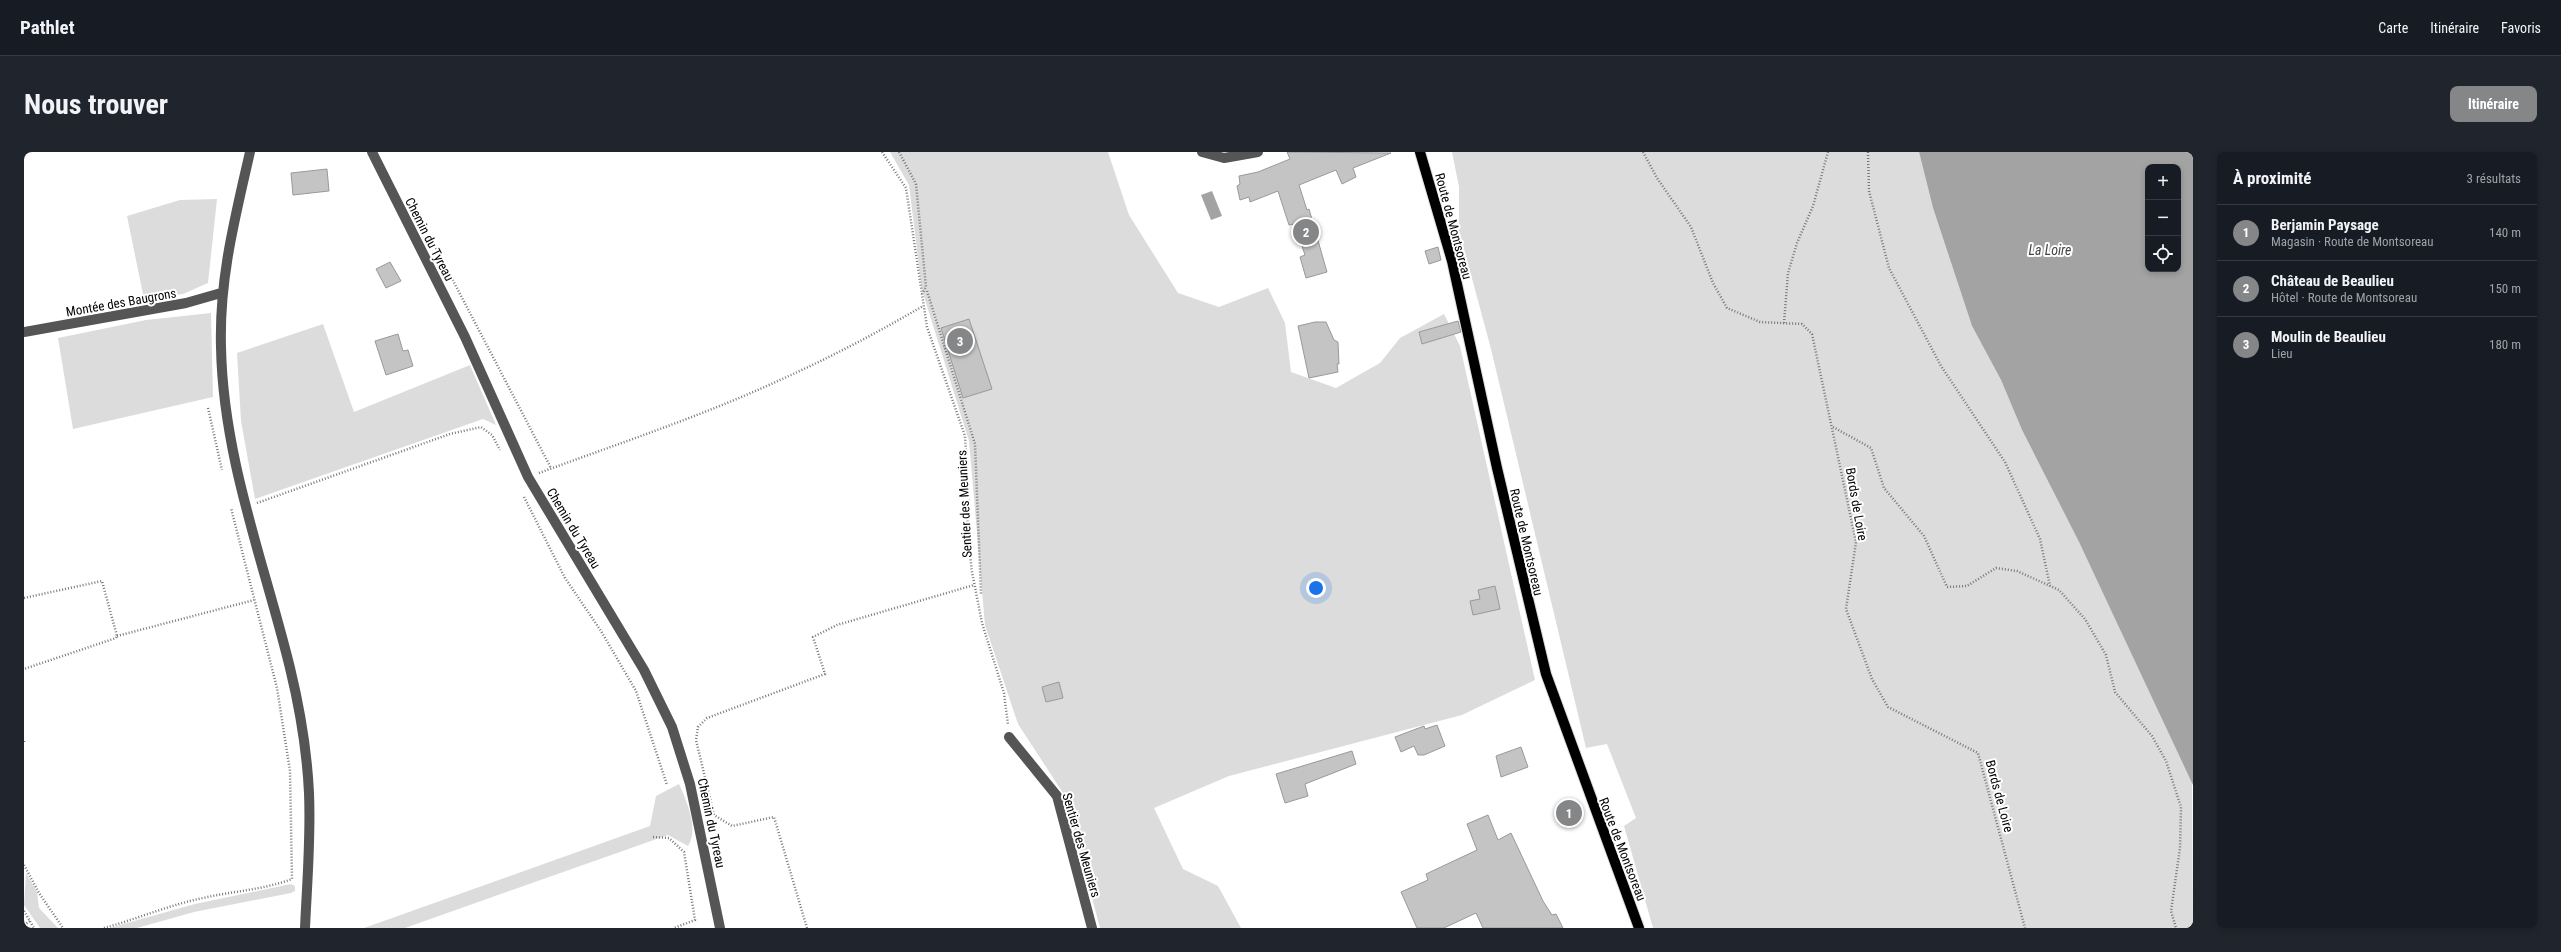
<!DOCTYPE html>
<html lang="fr">
<head>
<meta charset="utf-8">
<style>
  body { margin:0; font-family:"Roboto Condensed",sans-serif; background:#20242c; color:#f1f3f6 }
  .controls { position:absolute; right:12px; top:12px; display:grid; overflow:hidden; border-radius:8px; box-shadow:0 2px 6px #0003 }
  .controls button { width:36px; height:36px; display:grid; place-items:center; padding:0; border:0; border-bottom:1px solid #363941; background:#171b24; color:#f1f3f6; font:20px sans-serif }
  .you { position:absolute; left:1292px; top:436px; width:14px; height:14px; margin:-10px; border:3px solid #fff; border-radius:50%; background:#1a73e8; box-shadow:0 0 0 6px #1a73e833 }
  .badge { display:grid; place-items:center; width:26px; height:26px; border-radius:50%; background:#858687; color:#fff; font-size:13px; font-weight:700 }
  .pin { position:absolute; translate:-50% -50%; border:2px solid #fff; box-shadow:0 1px 4px #0006 }
  .list { margin:0; padding:0; list-style:none }
  h2 { display:flex; justify-content:space-between; align-items:center; height:52px; margin:0; padding:0 16px; font-size:17px }
  h2 small { font-size:13px; font-weight:400; color:#9ea1a6 }
  .list li { display:grid; grid-template-columns:26px 1fr auto; gap:12px; align-items:center; box-sizing:border-box; height:56px; padding:0 16px; border-top:1px solid #363941 }
  .list b { display:block; font-size:15px; white-space:nowrap }
  .list p { margin:0; font-size:13px; white-space:nowrap; color:#9ea1a6 }
  .list em { font-size:13px; font-style:normal; color:#9ea1a6 }
  .icon { flex:none; width:22px; height:22px; fill:none; stroke:currentColor; stroke-width:2; stroke-linecap:round; stroke-linejoin:round }
  .map { position:relative; flex:none; width:2169px; height:776px; overflow:hidden; border-radius:8px }
  header { display:flex; align-items:center; gap:24px; box-sizing:border-box; height:56px; padding:0 20px; background:#171b24; border-bottom:1px solid #363941 }
  header strong { font-size:19px }
  nav { display:flex; gap:22px; margin-inline-start:auto; font-size:14px }
  .intro { display:flex; align-items:center; justify-content:space-between; box-sizing:border-box; height:96px; padding:0 24px }
  h1 { margin:0; font-size:28px }
  .button { padding:10px 18px; border-radius:8px; background:#858687; color:#fff; font-size:14px; font-weight:700 }
  main { display:flex; gap:24px; padding:0 24px }
  aside { flex:1; background:#171b24; border-radius:8px; box-shadow:0 2px 6px #0003 }
  .map>svg:first-child { display:block }
  .green { fill:#dcdcdc }
  .water { fill:#a3a3a3; fill-rule:evenodd }
  .building { fill:#c4c4c4; stroke:#999 }
  .lines { fill:none; stroke-linecap:round; stroke-linejoin:round }
  .major-casing { stroke:#dbdbdb; stroke-width:12 }
  .path { stroke:#777; stroke-width:2.5; stroke-dasharray:1 2; stroke-linecap:butt }
  .minor { stroke:#555; stroke-width:10 }
  .major { stroke:#000; stroke-width:10 }
  .labels { text-anchor:middle; stroke-width:4; stroke-linejoin:round; paint-order:stroke }
  .street-label { font-size:13px; fill:#000; stroke:#fff }
  .water-label { font-size:14px; font-style:italic; fill:#444; stroke:#fff }
</style>
</head>
<body>
<header>
<strong>Pathlet</strong>
<nav><a>Carte</a><a>Itinéraire</a><a>Favoris</a></nav>
</header>
<div class="intro"><h1>Nous trouver</h1><a class="button">Itinéraire</a></div>
<main>
<div class="map">
<svg width="2169" height="776" viewBox="0 0 2169 776">
  <rect width="100%" height="100%" fill="#fff"/>
  <path class="green" d="M866 0H1084L1105 63 1154 141 1195 155 1244 136 1261 171 1267 220 1312 236 1356 211 1376 186 1420 162 1436 194 1511 528 1438 563 1205 624 1130 656 1159 717 1194 734 1217 776H1076L1041 644 994 572 961 473 945 289 898 138 885 33Z
    M1428 0H1895L1909 56 1948 174 1977 228 1998 278 2055 390 2168 629 2169 776H1629L1600 674 1612 666 1583 592 1562 596 1467 197 1435 78V35Z
    M193 47 184 131 159 142 120 147 103 64 156 48Z
    M187 161 189 245 49 277 34 186 122 168Z
    M299 172 330 260 446 213 472 273 459 267 231 347 217 269 213 201Z
    M655 632C663 650 675 677 664 694L644 683 381 776H340L626 674 632 644Z
    M2 721 13 740 15 756 34 776H16L0 753Z
    M267 732 271 734V739L267 741 170 760 113 776H85L171 752Z"/>
  <path class="water" d="M1895 0H2169V633L2055 390 1998 278 1977 228 1948 174 1909 56ZM2124 15H2154V117H2124Z
    M1188 39 1198 64 1187 68 1177 43Z"/>
  <path class="building" d="M1263 0 1367 1 1329 16 1332 25 1318 32 1312 18 1275 33 1283 58 1285 57 1303 120 1282 126 1276 105 1281 103 1271 72 1265 73 1254 39 1226 50 1225 45 1216 48 1213 34 1216 32 1215 24 1234 20 1266 7Z
    M303 17 305 39 269 43 267 21Z
    M1414 95 1417 108 1405 112 1401 99Z
    M366 110 377 129 362 136 352 117Z
    M945 167 968 237 939 246 917 176Z
    M1434 169 1437 180 1398 192 1395 180Z
    M1291 170H1302L1310 188 1314 190 1315 212H1313L1314 220 1285 226 1274 174Z
    M374 182 379 199 384 198 389 214 362 223 351 189Z
    M1471 434 1476 457 1449 463 1446 449 1456 447 1454 438Z
    M1035 530 1039 546 1022 550 1018 535Z
    M1413 573 1421 594 1400 603H1394L1390 594 1377 600 1371 585 1400 574 1401 577Z
    M1497 595 1504 615 1477 625 1472 604Z
    M1328 599 1332 612 1281 632 1284 644 1261 651 1252 622Z
    M1464 663 1474 688 1487 681 1519 749 1528 763 1532 762 1539 776H1459L1452 761 1420 776H1393L1377 740 1404 728 1402 722 1453 698 1443 672Z"/>
  <g class="lines">
    <defs>
      <path id="major" d="M1396 0 1428 109 1473 316 1522 522 1615 776"/>
    </defs>
    <use href="#major" class="major-casing"/>
    <path class="path" d="M858 0 882 36 903 175 941 284 945 345 943 376 948 420 958 471 980 541 984 573
      M875 0 892 32 902 135 898 142
      M1619 0 1633 26 1667 75 1689 131 1703 156 1736 170 1778 172 1788 182 1832 390 1822 457 1848 527 1864 555 1954 601 2001 776
      M1844 0 1845 39 1865 116 1917 214 1981 310 2016 387 2026 434
      M412 96 527 316
      M903 139 951 292 957 443
      M1760 171 1764 121 1773 91 1789 54 1804 0
      M184 256 198 318
      M1809 275 1847 296 1860 336 1900 384 1923 435 1943 434 1972 416 1993 419 2035 438 2061 467 2082 503 2091 540 2128 584 2142 609 2157 655 2156 696 2147 759 2152 776
      M515 321C596 291 678 264 756 228 805 206 853 181 899 154
      M500 345 541 426 577 479 612 539 643 633
      M233 351 426 282 457 275 468 283 476 298
      M0 446 78 429 93 484 92 486 0 517
      M93 484 230 448
      M0 589V592
      M629 685 645 686 660 700 671 768 650 776
      M0 713 15 741 39 776
      M0 759 10 776
      M0 773 6 769
      M80 776C113 767 145 753 179 746 209 739 239 738 268 727L266 619 253 536 207 356
      M783 776 750 665 708 674 690 663 672 588 674 575 683 566 801 522 789 485 813 473 950 433"/>
    <path class="minor" d="M226 0C211 66 195 127 197 195 199 306 240 410 266 516 276 557 283 599 285 641 287 686 283 731 281 776
      M348 0 441 185 504 325 620 518 648 575 666 632 696 776
      M1178 0 1200 6 1234 0
      M0 180 162 151 197 141
      M985 585 1033 644 1068 776"/>
    <use href="#major" class="major"/>
  </g>
  <g class="labels">
    <g class="street-label">
      <text transform="translate(1430 74) rotate(75)" y="5">Route de Montsoreau</text>
      <text transform="translate(406 87) rotate(63)" y="5">Chemin du Tyreau</text>
      <text transform="translate(97 150) rotate(-10)" y="5">Montée des Baugrons</text>
      <text transform="translate(940 352) rotate(-93)" y="5">Sentier des Meuniers</text>
      <text transform="translate(1833 352) rotate(80)" y="5">Bords de Loire</text>
      <text transform="translate(550 376) rotate(59)" y="5">Chemin du Tyreau</text>
      <text transform="translate(1503 390) rotate(77)" y="5">Route de Montsoreau</text>
      <text transform="translate(1976 644) rotate(75)" y="5">Bords de Loire</text>
      <text transform="translate(688 671) rotate(78)" y="5">Chemin du Tyreau</text>
      <text transform="translate(1058 693) rotate(74)" y="5">Sentier des Meuniers</text>
      <text transform="translate(1599 697) rotate(69)" y="5">Route de Montsoreau</text>
    </g>
    <g class="water-label">
      <text x="2026" y="103">La Loire</text>
    </g>
  </g>
</svg>
<div class="controls">
<button>+</button>
<button>−</button>
<button><svg class="icon" aria-label="locate" viewBox="0 0 24 24"><circle cx="12" cy="12" r="6"/><path d="M12 2v4M12 18v4M2 12h4M18 12h4"/></svg></button>
</div>
<div class="you"></div>
<div class="pin badge" style="left:1545px;top:661px">1</div>
<div class="pin badge" style="left:1282px;top:80px">2</div>
<div class="pin badge" style="left:936px;top:189px">3</div>
</div>
<aside>
<h2>À proximité<small>3 résultats</small></h2>
<ul class="list">
<li><span class="badge">1</span><div><b>Berjamin Paysage</b><p>Magasin · Route de Montsoreau</p></div><em>140 m</em></li>
<li><span class="badge">2</span><div><b>Château de Beaulieu</b><p>Hôtel · Route de Montsoreau</p></div><em>150 m</em></li>
<li><span class="badge">3</span><div><b>Moulin de Beaulieu</b><p>Lieu</p></div><em>180 m</em></li>
</ul>
</aside>
</main>
</body>
</html>
